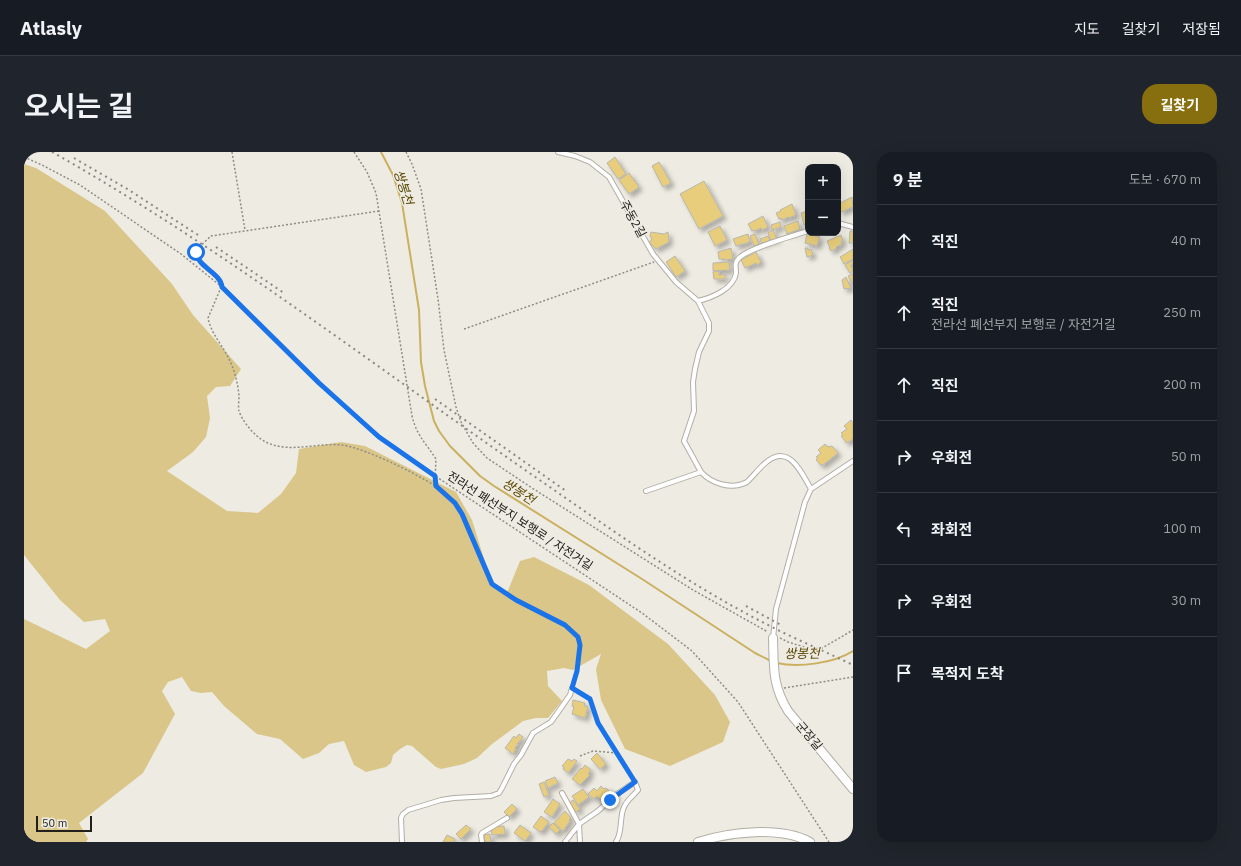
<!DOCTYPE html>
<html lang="ko">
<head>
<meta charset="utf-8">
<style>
  body { margin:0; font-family:"IBM Plex Sans","Noto Sans KR",sans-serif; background:#20242c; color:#f1f3f6 }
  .controls { position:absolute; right:12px; top:12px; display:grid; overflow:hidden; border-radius:8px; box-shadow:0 4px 16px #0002 }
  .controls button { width:36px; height:36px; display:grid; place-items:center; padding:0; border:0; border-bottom:1px solid #363941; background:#171b24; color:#f1f3f6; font:20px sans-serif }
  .scale { position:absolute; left:12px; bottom:10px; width:56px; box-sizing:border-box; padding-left:4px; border:2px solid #21201d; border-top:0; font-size:11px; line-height:14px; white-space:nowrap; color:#21201d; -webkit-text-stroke:3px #eeebe2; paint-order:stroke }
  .stop { position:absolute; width:12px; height:12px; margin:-9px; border:3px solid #1a73e8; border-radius:50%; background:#fff }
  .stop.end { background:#1a73e8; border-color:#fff; box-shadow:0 1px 4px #0008 }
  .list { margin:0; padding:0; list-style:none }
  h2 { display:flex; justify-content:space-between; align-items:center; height:52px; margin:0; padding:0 16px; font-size:17px }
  h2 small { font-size:13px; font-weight:400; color:#9ea1a6 }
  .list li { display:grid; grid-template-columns:26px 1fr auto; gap:12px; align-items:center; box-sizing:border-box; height:72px; padding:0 16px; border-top:1px solid #363941 }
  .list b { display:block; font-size:15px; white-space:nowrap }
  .list p { margin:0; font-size:13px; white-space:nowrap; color:#9ea1a6 }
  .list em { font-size:13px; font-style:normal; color:#9ea1a6 }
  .icon { flex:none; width:22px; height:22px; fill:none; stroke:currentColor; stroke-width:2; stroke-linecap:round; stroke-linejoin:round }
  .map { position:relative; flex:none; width:829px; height:690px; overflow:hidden; border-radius:16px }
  header { display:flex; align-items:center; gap:24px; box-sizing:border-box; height:56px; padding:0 20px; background:#171b24; border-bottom:1px solid #363941 }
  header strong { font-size:19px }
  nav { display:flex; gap:22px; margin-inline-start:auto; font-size:14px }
  .intro { display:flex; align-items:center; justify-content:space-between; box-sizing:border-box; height:96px; padding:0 24px }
  h1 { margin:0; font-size:28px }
  .button { padding:10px 18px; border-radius:16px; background:#876e0e; color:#fff; font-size:14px; font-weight:700 }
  main { display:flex; gap:24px; padding:0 24px }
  aside { flex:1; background:#171b24; border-radius:16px; box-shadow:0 4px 16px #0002 }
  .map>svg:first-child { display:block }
  .green { fill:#dac688 }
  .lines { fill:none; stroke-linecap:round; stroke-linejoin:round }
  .stream { stroke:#cab05f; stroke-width:2 }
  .building { fill:#e7cd7c; stroke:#b8b6ad; filter:url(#shadow) }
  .service-casing { stroke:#b1aea6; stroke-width:6 }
  .minor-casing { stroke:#b1aea6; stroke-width:10 }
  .path { stroke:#8e8c86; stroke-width:1.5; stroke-dasharray:2 2; stroke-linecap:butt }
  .service { stroke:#fff; stroke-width:4 }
  .minor { stroke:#fff; stroke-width:8 }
  .rail { stroke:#8a8882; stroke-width:2; stroke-dasharray:2 4; stroke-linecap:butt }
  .route { stroke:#1a73e8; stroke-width:5 }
  .labels { text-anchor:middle; stroke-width:3; stroke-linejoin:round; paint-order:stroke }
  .street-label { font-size:12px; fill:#21201d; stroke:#eeebe2 }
  .water-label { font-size:13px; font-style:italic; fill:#5b4906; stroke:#eeebe2 }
</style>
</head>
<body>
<header>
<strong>Atlasly</strong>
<nav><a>지도</a><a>길찾기</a><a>저장됨</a></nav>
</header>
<div class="intro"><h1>오시는 길</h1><a class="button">길찾기</a></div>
<main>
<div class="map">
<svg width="829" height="690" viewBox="0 0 829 690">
  <defs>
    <filter id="shadow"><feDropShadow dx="3.5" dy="3.5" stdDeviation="2" flood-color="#0004"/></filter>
  </defs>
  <rect width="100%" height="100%" fill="#eeebe2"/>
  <path class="green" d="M0 12 12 16 81 59 148 132 169 163 217 217 206 234 192 235 183 244 186 266 182 285 169 300 143 319 203 359 234 361 257 342 272 321 275 297 317 290 341 294 432 340 448 368 466 426 473 435 483 441 496 409 510 405 565 433 644 492 691 543 706 570 699 590 646 614 601 597 577 548 572 517 577 502 549 518 540 516 523 519 524 534 538 549 524 566H512L499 569 468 592 453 606 440 612 417 617 412 615 388 594 383 593 376 597 369 603 367 611 362 615 342 620 330 613 320 589 305 592 295 601 279 607 256 587 233 582 200 554 188 540 177 541 167 539 158 525 144 530 138 539 151 562 119 621 55 671 64 687 62 690H0V467L62 497 86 479 81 467 60 470 36 448 0 403Z"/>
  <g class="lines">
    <path class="stream" d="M357 0 369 23 378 51 395 158 397 210 401 234 410 269 415 279 426 294 456 324 470 334 618 427 731 501 747 509
      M753 511C775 516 810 511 829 499"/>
  </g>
  <path class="building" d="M591 5 602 22 594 27 583 11Z
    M635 10 647 31 639 35 628 14Z
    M605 21 615 35 605 42 595 28Z
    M680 29 699 64 675 77 656 42Z
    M828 45 829 55 817 60 814 52Z
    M768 52 772 63 765 66 764 65 758 68 757 66 755 67 752 61 757 59 756 58Z
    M784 59V72L780 73 777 61Z
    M739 64 744 75 738 78 737 76 731 79 730 78 728 79 724 72Z
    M774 69 776 77 763 82 760 74Z
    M756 70 757 75 748 78 747 73Z
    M696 74 703 88 691 94 684 80Z
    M749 78 753 87 747 89 744 81Z
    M826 79H829V91H825Z
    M627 80 640 82 644 80 645 90 632 97 625 90 628 88 626 84Z
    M724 82 726 90 712 94 709 87Z
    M731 82 735 92 730 94 726 84Z
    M783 82 796 85 793 94 781 91Z
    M817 83 819 89H817L818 92 812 95 813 96 807 99 805 96H806L803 89Z
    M744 84 746 89 738 92 736 87Z
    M707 96 709 107 700 108V107H695L694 100Z
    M781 96H784V98L787 97 789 103 783 105Z
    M829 97V107L820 112 816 105Z
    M732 100 737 110 733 113 732 111 721 116 717 108Z
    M651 104 661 119 652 125 642 110Z
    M829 108V112L827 113 829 119 826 121 821 113Z
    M705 110 706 118 689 119V111Z
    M695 119V123L701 122V127H690L689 120Z
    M829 122V133L824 124Z
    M822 125 827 136 820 137 818 128Z
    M827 268 829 271V287L823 291 817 284 819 283 817 281 823 277 820 274Z
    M801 292 804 295 808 294 814 301 799 313H797L792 308 794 306 792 305 797 301 794 298Z
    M549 548 561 551 560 554H564L561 566 548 562 550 555 548 554Z
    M495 582 499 585 493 592H494L491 596 492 597 489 602 481 596 490 584 492 586Z
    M573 601 582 612 576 617 567 607Z
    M544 607 548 609 550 607 553 609 544 621 539 617 540 615 538 614Z
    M561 613 567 618 564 622 566 623 556 633 548 627 557 616 558 617Z
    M531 625 534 631 524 636 521 629Z
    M520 630 525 643 520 645 515 632Z
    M577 634 580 637 582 636 588 642 583 647 581 646 578 649 573 644 570 647 564 642 570 636 573 639Z
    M559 637 565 645 554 653 548 644Z
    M529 647 536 652 528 665 520 660Z
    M549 648 556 657 552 660 545 651Z
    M488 652 493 657 485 665 480 660Z
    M541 659 547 666 545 668 546 669 539 679 530 671Z
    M517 664 525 670 517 680 509 675Z
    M529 671 536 678 532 682 525 675Z
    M442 673 447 677 437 687 432 682Z
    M496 673 507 681 501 689 490 681Z
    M480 674 481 682 468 683 467 675Z
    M466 682 467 690H461L460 683Z
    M423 683 431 687 430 690H419Z"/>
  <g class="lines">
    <defs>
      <path id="service" d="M534 0 551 4 566 10 585 25 629 102 652 130 674 149 685 171V179L675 200 671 217 669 230 670 259 660 289 677 320
        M814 71 829 75
        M674 149C687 146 710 137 712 121 712 115 710 111 715 106 725 96 769 84 784 79
        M622 339 677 320C688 332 708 338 723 330 728 325 733 319 738 314 763 289 775 316 787 337L829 309
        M749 486 752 457 781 350 787 337
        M538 641 555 672 556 690
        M378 690 377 666 379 662 384 658 417 648 430 646 467 644 475 641 478 636 490 612 497 603 509 581 527 570 546 543 548 536
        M458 690 457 683 458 681 483 666
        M541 690 555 672 574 659 590 644 611 630 614 638C609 644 603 648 600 655 595 666 599 680 592 690"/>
      <path id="minor" d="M749 486C750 515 748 533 764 559L829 637
        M674 690C706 680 756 674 786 690"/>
    </defs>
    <use href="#service" class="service-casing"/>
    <use href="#minor" class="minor-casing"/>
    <path class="path" d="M208 0 221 78
      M330 0 343 20 352 41 388 264C393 284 401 290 412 307L411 328 412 334
      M382 0 388 12 397 37 414 147 420 198 432 255 437 270 449 291 463 306 508 336 669 438 744 480
      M0 5 18 13 56 33 157 102 198 135 295 231 355 285 381 304 618 461 668 499 714 550 805 690
      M355 59 187 84C181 90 169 98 174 107L196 129 198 133 184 166C187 182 200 195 206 209 211 220 214 232 215 244 215 249 214 255 215 259 218 268 226 278 233 284 257 305 290 290 318 293 342 296 405 327 424 343 443 360 450 393 460 416 462 421 464 428 467 432 471 437 480 441 485 444 501 454 547 471 554 486 559 496 553 519 550 530
      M440 177 630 110
      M756 486 764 490 793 499 829 478
      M760 536 829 525
      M553 539 566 547 574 571 608 625
      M556 604 569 599 593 601"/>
    <use href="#service" class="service"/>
    <use href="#minor" class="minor"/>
    <path class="rail" d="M28 0C200 97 357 219 520 331 592 381 664 432 742 472 771 487 800 499 829 513
      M50 6 105 38 177 85
      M192 95 260 141
      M411 247 542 339
      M722 454 759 474"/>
  </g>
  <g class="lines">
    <path class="route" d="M172 100C173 115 197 121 198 135L295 231 355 285 411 324 412 334 431 351 438 362 468 432 492 448 541 473 554 485 556 493 553 519 548 536 566 547 574 571 611 630 586 648"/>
  </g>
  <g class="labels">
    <g class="street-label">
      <text transform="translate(609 67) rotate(61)" y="4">주동2길</text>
      <text transform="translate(496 369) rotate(33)" y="4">전라선 폐선부지 보행로 / 자전거길</text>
      <text transform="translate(785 584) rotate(50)" y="4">군장길</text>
    </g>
    <g class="water-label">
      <text transform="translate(380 35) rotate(72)" y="5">쌍봉천</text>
      <text transform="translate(495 339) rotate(33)" y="5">쌍봉천</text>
      <text transform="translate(778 501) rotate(-1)" y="5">쌍봉천</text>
    </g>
  </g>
</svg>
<div class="controls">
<button>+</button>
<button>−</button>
</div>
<div class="scale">50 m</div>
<div class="stop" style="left:172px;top:100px"></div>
<div class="stop end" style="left:586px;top:648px"></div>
</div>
<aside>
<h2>9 분<small>도보 · 670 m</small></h2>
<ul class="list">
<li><svg class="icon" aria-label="ahead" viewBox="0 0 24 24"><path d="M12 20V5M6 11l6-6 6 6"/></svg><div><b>직진</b></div><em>40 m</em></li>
<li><svg class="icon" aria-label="ahead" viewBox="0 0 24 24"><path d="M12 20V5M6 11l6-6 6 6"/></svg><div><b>직진</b><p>전라선 폐선부지 보행로 / 자전거길</p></div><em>250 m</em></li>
<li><svg class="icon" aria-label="ahead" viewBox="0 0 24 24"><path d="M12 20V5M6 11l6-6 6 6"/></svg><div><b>직진</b></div><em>200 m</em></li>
<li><svg class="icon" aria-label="right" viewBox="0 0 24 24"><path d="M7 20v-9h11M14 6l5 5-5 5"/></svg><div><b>우회전</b></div><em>50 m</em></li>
<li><svg class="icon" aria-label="left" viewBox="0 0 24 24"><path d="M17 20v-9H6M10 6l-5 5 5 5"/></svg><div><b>좌회전</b></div><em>100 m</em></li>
<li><svg class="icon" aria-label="right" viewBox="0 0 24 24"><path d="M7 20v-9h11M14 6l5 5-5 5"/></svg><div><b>우회전</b></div><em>30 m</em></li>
<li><svg class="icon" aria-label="arrive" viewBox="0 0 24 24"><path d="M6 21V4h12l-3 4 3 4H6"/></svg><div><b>목적지 도착</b></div></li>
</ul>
</aside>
</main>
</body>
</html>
